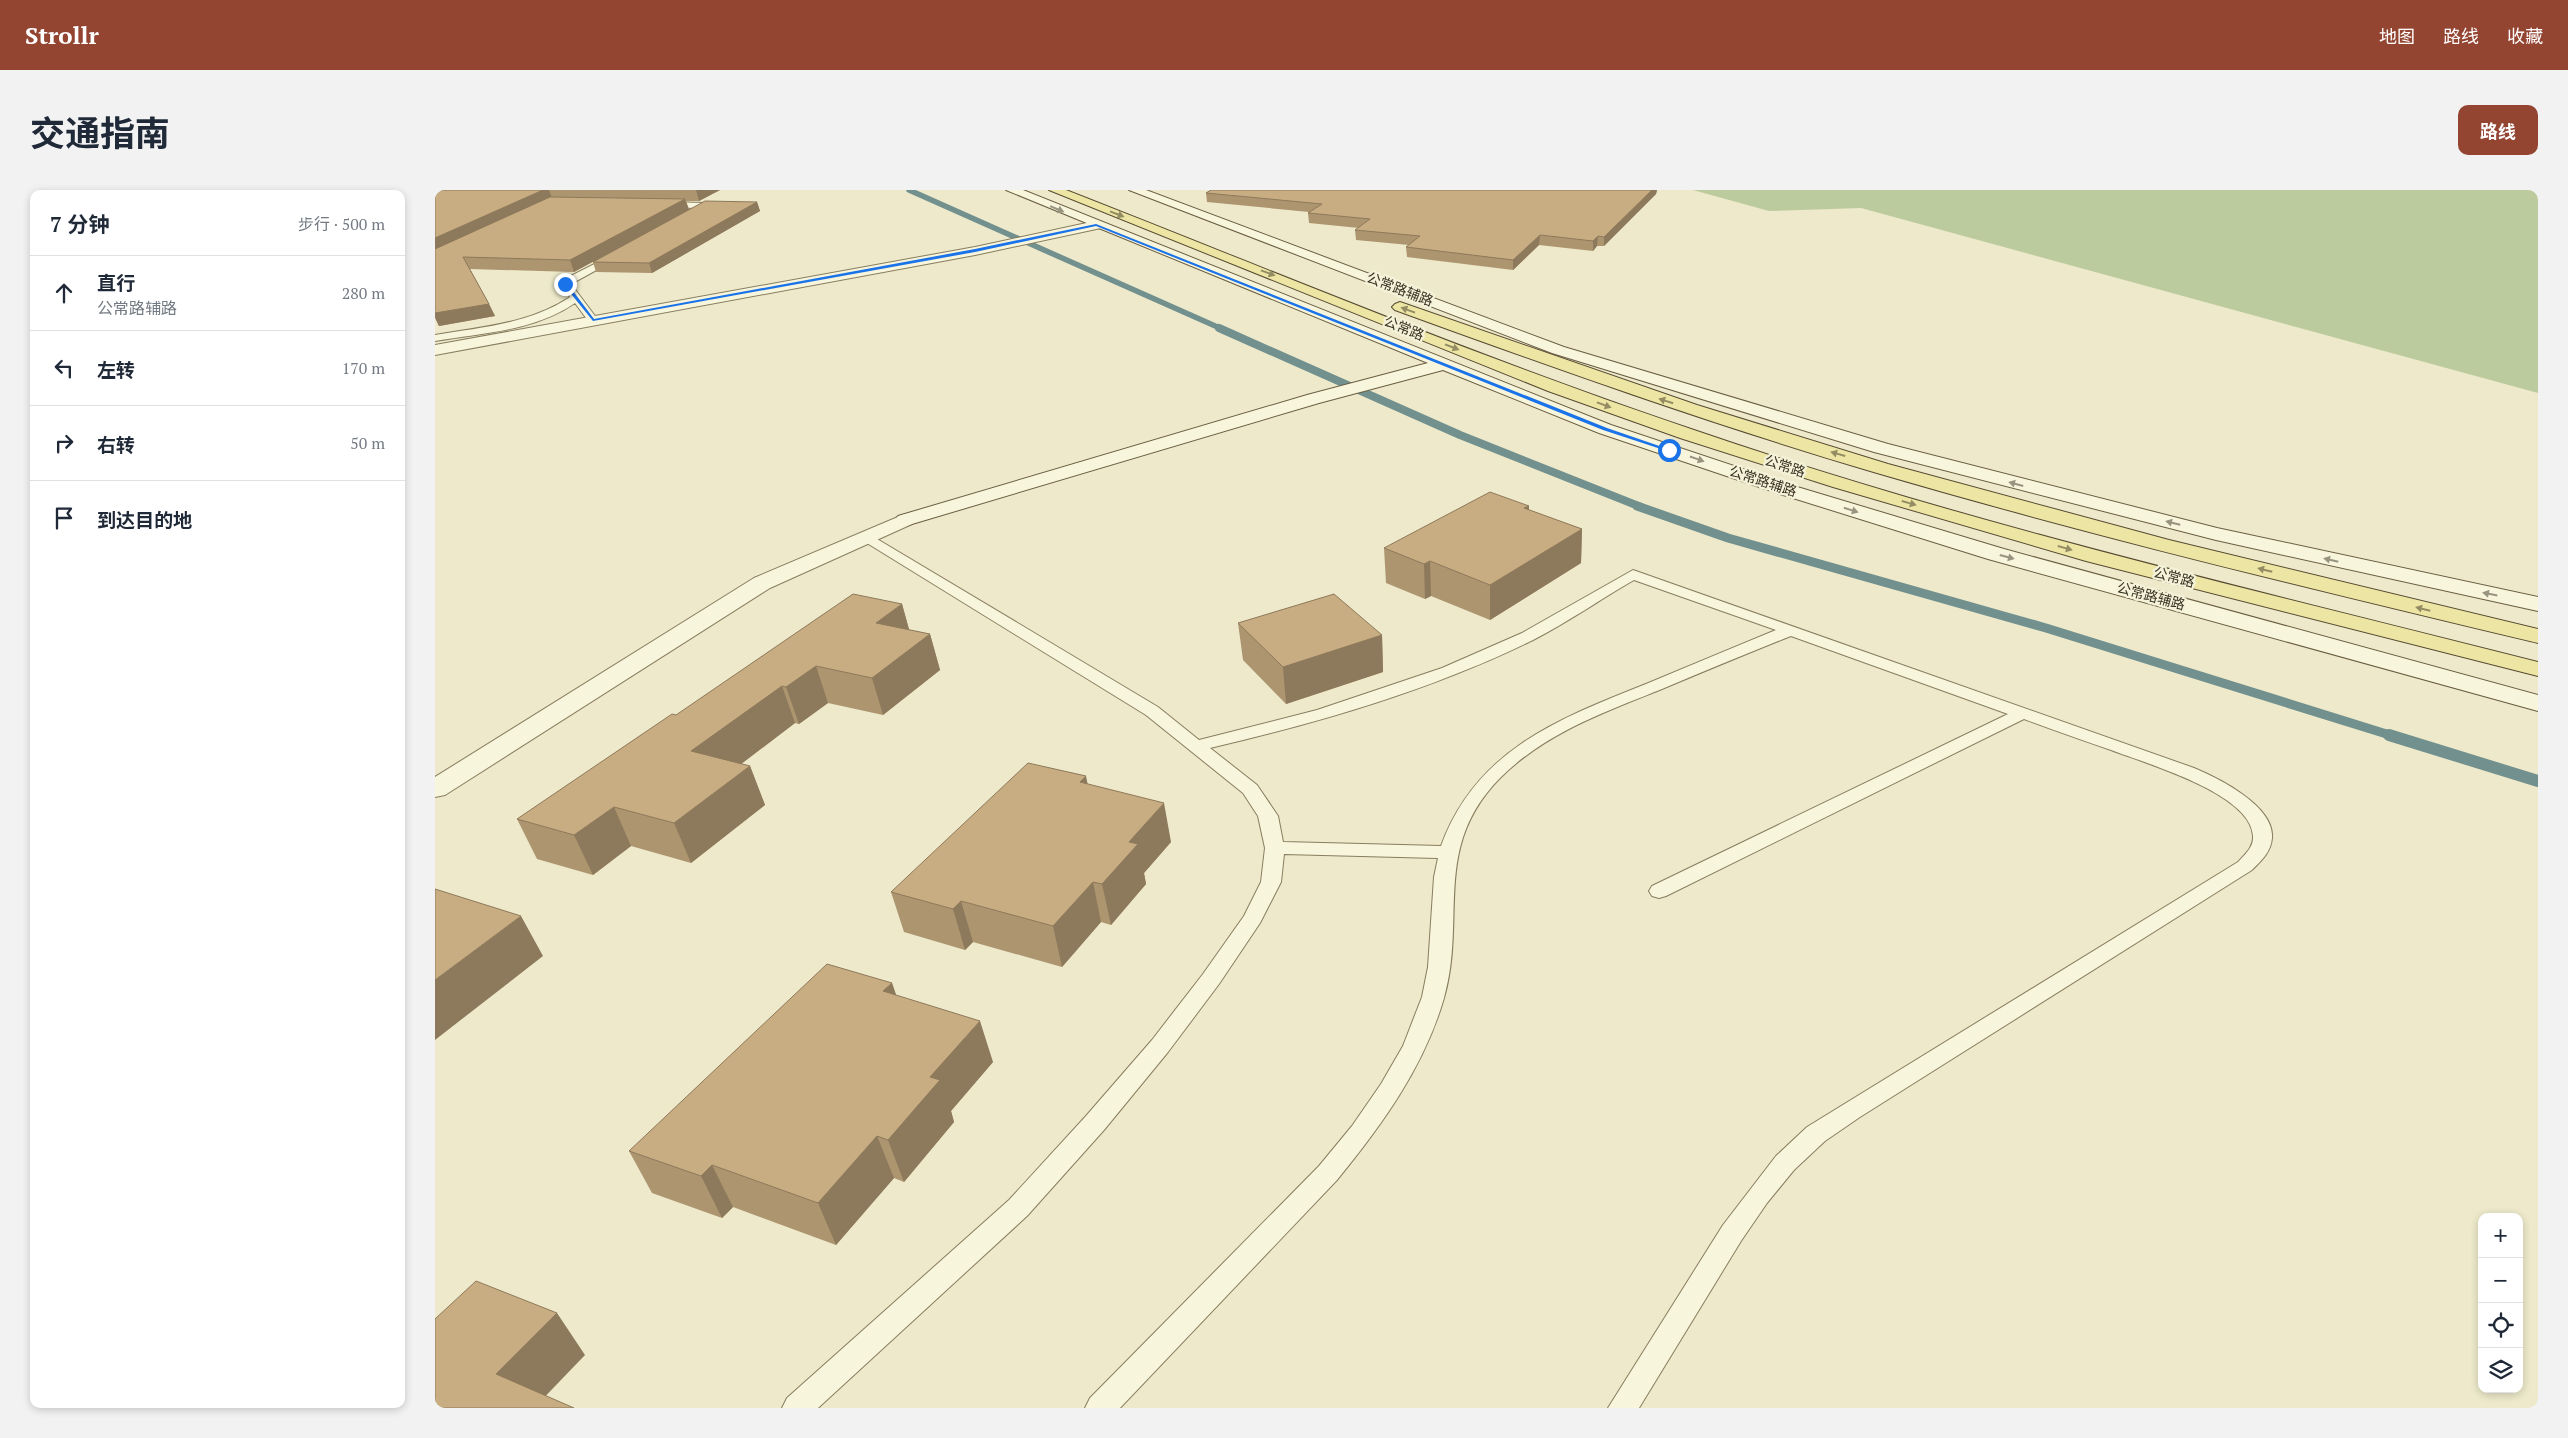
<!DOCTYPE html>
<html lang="zh">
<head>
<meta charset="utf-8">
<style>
  body { margin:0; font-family:"PT Serif","Noto Sans SC",serif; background:#f2f2f3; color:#1f2937 }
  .controls { position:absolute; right:15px; bottom:15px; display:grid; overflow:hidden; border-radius:10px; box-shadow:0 2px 8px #0003 }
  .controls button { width:45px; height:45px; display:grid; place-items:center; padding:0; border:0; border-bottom:1px solid #e0e1e3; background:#fff; color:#1f2937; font:25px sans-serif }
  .stop { position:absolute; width:15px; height:15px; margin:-11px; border:4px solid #1a73e8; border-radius:50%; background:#fff }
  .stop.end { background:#1a73e8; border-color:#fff; box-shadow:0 1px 5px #0008 }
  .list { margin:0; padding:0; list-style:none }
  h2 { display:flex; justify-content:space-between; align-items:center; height:65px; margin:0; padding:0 20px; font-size:21px }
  h2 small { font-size:16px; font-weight:400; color:#747a83 }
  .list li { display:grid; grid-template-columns:32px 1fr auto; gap:15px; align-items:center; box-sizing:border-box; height:75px; padding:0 20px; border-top:1px solid #e0e1e3 }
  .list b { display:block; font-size:19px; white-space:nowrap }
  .list p { margin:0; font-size:16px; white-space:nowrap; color:#747a83 }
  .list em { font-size:16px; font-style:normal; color:#747a83 }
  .icon { flex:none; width:28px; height:28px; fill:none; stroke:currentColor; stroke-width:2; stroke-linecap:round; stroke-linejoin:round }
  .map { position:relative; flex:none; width:2103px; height:1218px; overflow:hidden; border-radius:10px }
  header { display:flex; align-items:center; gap:30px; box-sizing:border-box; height:70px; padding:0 25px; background:#944532; color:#fff }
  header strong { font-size:24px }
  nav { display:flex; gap:28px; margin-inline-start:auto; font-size:18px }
  .intro { display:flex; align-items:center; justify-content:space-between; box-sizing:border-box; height:120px; padding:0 30px }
  h1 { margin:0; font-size:35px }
  .button { padding:12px 22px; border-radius:10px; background:#944532; color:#fff; font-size:18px; font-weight:700 }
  main { display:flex; gap:30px; padding:0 30px }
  aside { flex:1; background:#fff; border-radius:10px; box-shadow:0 2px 8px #0003 }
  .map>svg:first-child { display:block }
  .green { fill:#bccb9e }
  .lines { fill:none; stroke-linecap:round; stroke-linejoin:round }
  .stream-far3 { stroke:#71908e; stroke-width:5.5 }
  .stream-far2 { stroke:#71908e; stroke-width:8 }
  .stream-far1 { stroke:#71908e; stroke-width:9 }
  .stream { stroke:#71908e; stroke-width:12 }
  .service-casing { stroke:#887d5f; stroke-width:2 }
  .minor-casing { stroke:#887d5f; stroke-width:2 }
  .secondary-casing { stroke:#6b5e42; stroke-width:2 }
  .primary-casing { stroke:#574b32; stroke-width:2 }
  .service { fill:#f8f5dd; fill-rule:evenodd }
  .minor { fill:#f8f5dd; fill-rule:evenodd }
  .secondary { fill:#f8f5dd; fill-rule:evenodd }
  .primary { fill:#ede5a4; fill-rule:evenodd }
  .wall { fill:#ad9570 }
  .shaded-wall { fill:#8d795b }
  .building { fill:#c9ad82; stroke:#8d795b }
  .oneway { fill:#99947f }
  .oneway2 { fill:#948c62 }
  .route { fill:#1a73e8 }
  .labels { text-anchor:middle; stroke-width:4.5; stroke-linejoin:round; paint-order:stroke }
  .far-street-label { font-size:14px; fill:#3a3221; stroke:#f4f2d9 }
</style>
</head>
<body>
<header>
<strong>Strollr</strong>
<nav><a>地图</a><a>路线</a><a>收藏</a></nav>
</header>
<div class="intro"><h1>交通指南</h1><a class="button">路线</a></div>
<main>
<aside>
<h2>7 分钟<small>步行 · 500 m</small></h2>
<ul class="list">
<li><svg class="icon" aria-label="ahead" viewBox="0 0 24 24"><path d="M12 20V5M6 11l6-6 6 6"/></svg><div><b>直行</b><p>公常路辅路</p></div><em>280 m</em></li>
<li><svg class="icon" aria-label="left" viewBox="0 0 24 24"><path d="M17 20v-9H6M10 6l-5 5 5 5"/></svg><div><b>左转</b></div><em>170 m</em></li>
<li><svg class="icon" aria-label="right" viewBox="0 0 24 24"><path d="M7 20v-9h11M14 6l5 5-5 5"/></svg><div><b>右转</b></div><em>50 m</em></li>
<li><svg class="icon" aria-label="arrive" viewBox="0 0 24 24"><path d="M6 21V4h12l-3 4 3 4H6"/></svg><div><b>到达目的地</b></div></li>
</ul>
</aside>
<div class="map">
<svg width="2103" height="1218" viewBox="0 0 2103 1218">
  <rect width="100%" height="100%" fill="#ede9ca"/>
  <path class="green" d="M1258 0H2103V203L1426 18 1334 21Z"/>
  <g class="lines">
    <path class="stream-far3" d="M474 0 787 139"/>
    <path class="stream-far2" d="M784 138 1025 245 1206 317"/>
    <path class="stream-far1" d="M1202 316 1293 348 1611 438 1958 546"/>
    <path class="stream" d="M1954 545 2103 591"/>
    <defs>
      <path id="service" d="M227 12 272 13 276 16 261 25 257 22 261 18 224 17V13Z
        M179 64 187 66 136 94 163 130 162 132H154L140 113C100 141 47 143 0 151V145C46 137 95 134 135 107L125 93 126 91Z
        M432 343 723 517 764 550 882 520 1007 478 1087 443 1198 380 1759 578C1783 588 1840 616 1837 648 1836 662 1826 671 1817 680L1425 927 1390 951 1359 980 1332 1013 1306 1051 1204 1218H1173L1288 1035 1341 966 1372 937 1803 672C1810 664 1819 657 1818 646 1816 603 1709 573 1676 560 1647 550 1618 540 1589 529L1231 706 1224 708 1217 706 1214 701 1217 696 1573 524 1356 446C1313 463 1270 481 1227 499 1170 522 1110 543 1065 588 996 658 1032 728 1009 808 989 877 947 935 902 990L685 1218H650L655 1208 884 976 917 936 946 894 968 856 987 807 993 777 999 687 1003 668 849 664 846 692 825 733 784 794 733 862 669 940 592 1026 383 1218H347L352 1208 574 1010 651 926 717 850 768 784 809 726 826 692 830 658 823 626 808 603 711 525 427 350 425 347 427 344ZM1199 390 1341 440C1297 458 1254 476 1211 494 1123 529 1041 560 1006 656L848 652 843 626 822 595 775 558C886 532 996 500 1098 450 1133 432 1166 409 1199 390Z"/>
      <path id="minor" d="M661 31 668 35 666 38 540 65 0 165V155L540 57Z
        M470 324 477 326 480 330 477 334 335 398 10 605 0 607V587L319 388Z"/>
      <path id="secondary" d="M571 0H588L1176 235 1359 296 1569 359 2103 505V521L1553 369 1345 304 1164 243 1008 180 884 213 477 334 470 336 463 334 460 330 463 326 872 205 993 173Z
        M694 0H711L1129 157 1453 254 1782 338 2103 407V421L1781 350 1439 262 1117 163Z"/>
      <path id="primary" d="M614 0H631C838 81 1045 168 1256 239 1533 334 1819 400 2103 472V486L1651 371 1398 297 1245 248 1113 201Z
        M965 112 1262 215 1453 274 1734 350 2103 439V453C1882 400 1660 347 1442 283 1279 235 1119 178 960 120L957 117 960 114Z"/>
    </defs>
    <use href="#service" class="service-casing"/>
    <use href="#minor" class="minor-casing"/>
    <use href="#secondary" class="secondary-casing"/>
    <use href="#primary" class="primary-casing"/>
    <use href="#service" class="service"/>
    <use href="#minor" class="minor"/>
    <use href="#secondary" class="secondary"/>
    <use href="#primary" class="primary"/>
  </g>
  <path class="wall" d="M0 0H285L264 11H251L254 19 322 12 325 21 217 83 161 82 158 72 179 60 139 82 35 79 54 114 60 126 4 136 0 128Z
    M776 0H1222L1221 4 1169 56H1162L1158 61 1104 55 1078 80 972 67 971 57 974 55 921 50 920 40 924 38 874 33 873 23 874 22 772 12 771 3Z
    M1094 316V320L1147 339 1146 373 1055 430 996 406 990 409 951 393 949 358Z
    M467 414 474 440 495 444 505 480 448 525 393 513 364 534 360 533 306 574 315 576 330 615 256 673 196 656 158 685 102 669 82 629Z
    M803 433 947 445 948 482 851 514 808 470Z
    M652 594 736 652 709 683 711 694 676 735 666 732 627 777 538 752 530 760 469 742 456 702Z
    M457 793 461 805 558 872 516 921 519 932 469 992 459 988 401 1055 298 1017 287 1028 217 1003 194 961Z"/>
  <path class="shaded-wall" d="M108 0H114L117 8 0 62V48Z
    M261 0H285L264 11Z
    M1217 0H1222L1221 4 1169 56V47Z
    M250 9 254 20 139 82 135 70Z
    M322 12 325 21 217 83 214 73Z
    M1105 45 1104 55 1078 80V70Z
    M1163 46 1162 56 1158 61V51Z
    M54 114 60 126 4 136 0 127V123Z
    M1094 316 1093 349 1089 318Z
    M1147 339 1146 373 1055 430V395Z
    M995 371 996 406 990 409 989 374Z
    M467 414 477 450 441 433Z
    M495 444 505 480 448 525 437 488Z
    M947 445 948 482 851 514 848 477Z
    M381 476 393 513 364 534 351 497Z
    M347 496 360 533 272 600 256 561Z
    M315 576 330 615 256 673 239 633Z
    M651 586 659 625 645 592Z
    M729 613 736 652 709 683 711 694 676 735 667 694 694 652Z
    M179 617 196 656 158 685 139 645Z
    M658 692 666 732 627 777 618 736Z
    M526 711 538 752 530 760 518 719Z
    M86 726 108 766 0 850V790Z
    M457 793 471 834 448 801Z
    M545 831 558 872 516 921 519 932 469 992 453 950 495 887Z
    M442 946 459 988 401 1055 383 1013Z
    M277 975 298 1017 287 1028 266 986Z
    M122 1123 150 1165 99 1218 61 1184Z"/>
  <path class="building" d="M0 0H108L0 48Z
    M776 0H1217L1169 47 1163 46 1158 51 1105 45 1078 70 971 57 985 46 920 40 935 29 873 23 887 14 771 3Z
    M115 7 250 9 135 70 28 67 54 114 0 123V59Z
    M270 11 322 12 214 73 158 72Z
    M1055 302 1094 316 1089 318 1147 339 1055 395 995 371 989 374 949 358Z
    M418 404 467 414 441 433 495 444 437 488 381 476 351 497 347 496 256 561 315 576 239 633 179 617 139 645 82 629 237 524 241 525Z
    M899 404 947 445 848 477 803 433Z
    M593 573 651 586 645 592 729 613 694 652 703 654 667 694 658 692 618 736 526 711 518 719 456 702Z
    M0 699 86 726 0 790Z
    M392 774 457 793 448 801 545 831 495 887 505 890 453 950 442 946 383 1013 277 975 266 986 194 961Z
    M41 1091 122 1123 61 1184 139 1218H0V1129Z"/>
  <defs><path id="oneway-solid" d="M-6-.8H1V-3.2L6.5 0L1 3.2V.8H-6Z" transform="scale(1.25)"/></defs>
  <g class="oneway">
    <use href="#oneway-solid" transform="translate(622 19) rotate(23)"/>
    <use href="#oneway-solid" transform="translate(1262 269) rotate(19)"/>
    <use href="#oneway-solid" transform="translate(1581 294) rotate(-165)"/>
    <use href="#oneway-solid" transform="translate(1416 320) rotate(17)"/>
    <use href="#oneway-solid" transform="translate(1738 333) rotate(-166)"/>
    <use href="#oneway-solid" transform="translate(1572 367) rotate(15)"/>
    <use href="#oneway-solid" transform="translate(1896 370) rotate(-167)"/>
    <use href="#oneway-solid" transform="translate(2055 404) rotate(-169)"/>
  </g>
  <g class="oneway2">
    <use href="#oneway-solid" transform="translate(682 24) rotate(21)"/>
    <use href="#oneway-solid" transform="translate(833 83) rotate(20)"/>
    <use href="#oneway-solid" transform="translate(973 120) rotate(-160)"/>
    <use href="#oneway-solid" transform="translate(1017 157) rotate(21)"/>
    <use href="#oneway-solid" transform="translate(1231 211) rotate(-162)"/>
    <use href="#oneway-solid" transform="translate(1169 215) rotate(20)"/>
    <use href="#oneway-solid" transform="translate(1403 264) rotate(-164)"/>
    <use href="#oneway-solid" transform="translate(1474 313) rotate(16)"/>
    <use href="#oneway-solid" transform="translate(1630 358) rotate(16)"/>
    <use href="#oneway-solid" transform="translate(1830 380) rotate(-166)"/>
    <use href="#oneway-solid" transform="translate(1988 419) rotate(-166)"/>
  </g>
  <path class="route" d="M661 34 1172 238 1236 260 1232 261 1168 240 661 36 540 62 158 131 128 94 132 93 159 129 540 59Z"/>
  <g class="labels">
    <g class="far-street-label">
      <text transform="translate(965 99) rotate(21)" y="5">公常路辅路</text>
      <text transform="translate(969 138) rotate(22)" y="5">公常路</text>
      <text transform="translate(1350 276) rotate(18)" y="5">公常路</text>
      <text transform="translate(1328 291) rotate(18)" y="5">公常路辅路</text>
      <text transform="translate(1739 387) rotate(15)" y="5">公常路</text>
      <text transform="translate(1716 406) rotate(15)" y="5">公常路辅路</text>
    </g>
  </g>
</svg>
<div class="controls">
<button>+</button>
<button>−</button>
<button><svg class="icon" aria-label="locate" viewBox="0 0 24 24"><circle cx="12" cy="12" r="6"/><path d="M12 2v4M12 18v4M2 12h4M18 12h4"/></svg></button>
<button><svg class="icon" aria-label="layers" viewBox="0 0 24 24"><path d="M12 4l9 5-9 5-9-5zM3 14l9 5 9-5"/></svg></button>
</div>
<div class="stop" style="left:1234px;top:260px"></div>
<div class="stop end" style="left:130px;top:94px"></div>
</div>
</main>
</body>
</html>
